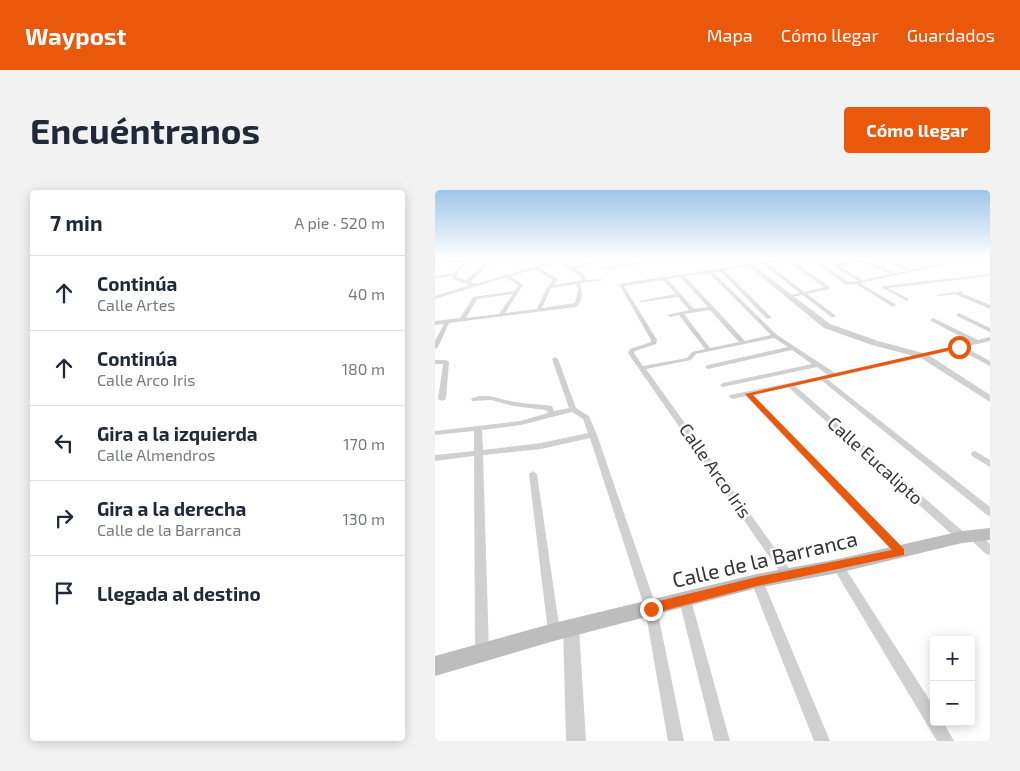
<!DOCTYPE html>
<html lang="es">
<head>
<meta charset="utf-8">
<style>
  body { margin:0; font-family:"Exo 2",sans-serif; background:#f2f2f3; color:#1f2937 }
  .controls { position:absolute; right:15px; bottom:15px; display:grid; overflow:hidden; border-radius:5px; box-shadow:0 2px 12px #0003 }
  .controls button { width:45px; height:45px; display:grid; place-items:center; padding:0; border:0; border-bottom:1px solid #e0e1e3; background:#fff; color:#1f2937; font:25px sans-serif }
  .stop { position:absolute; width:15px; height:15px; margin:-11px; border:4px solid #ea580c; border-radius:50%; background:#fff }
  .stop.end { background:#ea580c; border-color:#fff; box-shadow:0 1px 5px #0008 }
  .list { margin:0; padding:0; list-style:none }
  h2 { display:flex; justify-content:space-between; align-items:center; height:65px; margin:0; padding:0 20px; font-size:21px }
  h2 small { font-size:16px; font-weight:400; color:#747a83 }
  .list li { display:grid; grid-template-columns:32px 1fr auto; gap:15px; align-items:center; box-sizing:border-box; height:75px; padding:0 20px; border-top:1px solid #e0e1e3 }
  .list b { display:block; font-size:19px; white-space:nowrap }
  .list p { margin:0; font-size:16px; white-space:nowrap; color:#747a83 }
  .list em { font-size:16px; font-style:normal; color:#747a83 }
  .icon { flex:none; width:28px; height:28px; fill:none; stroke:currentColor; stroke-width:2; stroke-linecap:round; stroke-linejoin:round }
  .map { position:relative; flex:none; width:555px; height:551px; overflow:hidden; border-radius:5px }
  header { display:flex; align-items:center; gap:30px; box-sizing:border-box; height:70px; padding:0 25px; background:#ea580c; color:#fff }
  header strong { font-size:24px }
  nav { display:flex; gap:28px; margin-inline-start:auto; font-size:18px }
  .intro { display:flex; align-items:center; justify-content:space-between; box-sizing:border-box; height:120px; padding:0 30px }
  h1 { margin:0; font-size:35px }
  .button { padding:12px 22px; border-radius:5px; background:#ea580c; color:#fff; font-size:18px; font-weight:700 }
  main { display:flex; gap:30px; padding:0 30px }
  aside { flex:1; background:#fff; border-radius:5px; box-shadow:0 2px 12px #0003 }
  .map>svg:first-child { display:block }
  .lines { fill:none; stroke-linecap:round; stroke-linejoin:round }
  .minor { fill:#d0d0d0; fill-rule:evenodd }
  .tertiary { fill:#d0d0d0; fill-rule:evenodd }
  .secondary { fill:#bdbdbd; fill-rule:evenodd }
  .route { fill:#ea580c }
  .labels { text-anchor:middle; stroke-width:5; stroke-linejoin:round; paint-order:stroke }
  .street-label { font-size:18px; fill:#333; stroke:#fff }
  .near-street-label { font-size:21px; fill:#333; stroke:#fff }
</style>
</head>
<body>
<header>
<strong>Waypost</strong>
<nav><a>Mapa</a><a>Cómo llegar</a><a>Guardados</a></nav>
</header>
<div class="intro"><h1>Encuéntranos</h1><a class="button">Cómo llegar</a></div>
<main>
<aside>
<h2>7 min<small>A pie · 520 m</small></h2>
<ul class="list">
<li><svg class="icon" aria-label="ahead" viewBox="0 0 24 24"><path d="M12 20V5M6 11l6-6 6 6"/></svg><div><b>Continúa</b><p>Calle Artes</p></div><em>40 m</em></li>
<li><svg class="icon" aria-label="ahead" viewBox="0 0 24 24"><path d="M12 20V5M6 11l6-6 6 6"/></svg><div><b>Continúa</b><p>Calle Arco Iris</p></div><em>180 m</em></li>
<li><svg class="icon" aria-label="left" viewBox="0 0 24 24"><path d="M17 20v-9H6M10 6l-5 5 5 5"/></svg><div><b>Gira a la izquierda</b><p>Calle Almendros</p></div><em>170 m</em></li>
<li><svg class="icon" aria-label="right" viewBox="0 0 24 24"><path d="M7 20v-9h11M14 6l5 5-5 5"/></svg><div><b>Gira a la derecha</b><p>Calle de la Barranca</p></div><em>130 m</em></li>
<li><svg class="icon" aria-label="arrive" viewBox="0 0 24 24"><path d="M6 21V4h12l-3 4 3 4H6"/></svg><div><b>Llegada al destino</b></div></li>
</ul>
</aside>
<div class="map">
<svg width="555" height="551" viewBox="0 0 555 551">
  <rect width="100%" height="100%" fill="#fff"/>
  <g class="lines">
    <path class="minor" d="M58 69H64L57 72 35 92 42 94V96L0 109V106L35 95 18 89V86L0 88V86L19 83 30 72 9 73 8 71 35 70V72L23 82 22 87 31 90 55 70Z
      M171 69H178L140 78 148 83 151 90 166 89 168 90 145 93C148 101 148 112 141 117L14 133 3 157 0 159V151L9 134 0 135V131L25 128 38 107 80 101 83 95 68 86V84H72L88 95 70 123 102 119 111 99 118 90 98 78V76H100L123 89 119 95 147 90 144 85 123 72V70H125L137 77ZM141 94 143 100 140 113 107 118 116 98ZM78 104 64 124 31 128 42 109Z
      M182 69H187L198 73 234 69 169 80V78L192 73Z
      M346 69H355L395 97V99L372 104 400 125V127H396L368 105 354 107V105L365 103 328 74 289 80 337 128 332 129 285 81 278 82 342 145 400 183 489 164 536 152 496 131V129L498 128 543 150 555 147V151L529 157 555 171V176L523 159 392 189 555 317V326L552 325 386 190 360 196 531 344 532 347 531 350 527 351 523 350 353 197 318 205 469 359 470 362 469 365 465 366 461 365 311 206 298 209 294 207 295 205 393 185 382 177 288 197 285 195 288 193 377 174 357 160 273 179 270 177 273 175 353 157 339 148 261 164 256 170 211 179 357 382 359 385 357 388 353 390 349 388 193 163 195 159 216 152V150L184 94 226 87 228 86 230 87ZM351 71 389 97 369 102 332 73ZM274 83 336 145 310 151 250 86ZM245 87 273 117 259 119 232 89ZM228 90 241 104 205 111 207 112 243 107 254 120 232 125 235 127 244 125 270 159 257 162 252 168 208 176 199 163 200 161 221 154 222 150 189 96ZM275 120 304 152 275 158 249 124Z
      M376 69H380L414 92 423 91 399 76V74L424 69 461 83 472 81 456 73V71L476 80 529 69H536L425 93 460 114 461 115 458 117 421 94 411 95ZM426 72 456 84 428 90 404 76Z
      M555 84V86L453 98 474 109V110L472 111 446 97 448 96Z
      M527 101 529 102 526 103 555 115V119L520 104 503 106 501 105Z
      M524 123 555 138V142L522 126V124Z
      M120 167 123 169 141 218 154 226 162 245 222 419 249 551H233L210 419 155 248 106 259 48 265 54 461 52 466 47 467 42 466 40 461 39 266 0 271V265L39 261V241L0 245V241L85 231 113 223 111 220 78 216 56 210 37 211 36 209C49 201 66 210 80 212 92 214 104 214 117 216L119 221 134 218 117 169ZM137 222 148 229 153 243 106 253 48 260 47 240 86 235Z
      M0 170H11L14 172 11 209 7 211 3 209 8 174H0Z
      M540 261 555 270V277L537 266 536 264 537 262Z
      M98 281 102 284 125 442 123 446 119 448 115 446 113 442 94 284Z
      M539 342 543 343 555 354V365L551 364 535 349 534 346 535 343Z
      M403 371 407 373 499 517V532H508L519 551H502L399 379 397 376 399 373Z
      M322 386 326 387 328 391 395 551H379L316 391 318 387Z
      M250 405 254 406 256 410 295 551H279L244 410 246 406Z"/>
    <path class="tertiary" d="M126 69H134L42 96 37 95Z
      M293 69H300L317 74 395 134 443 151 492 164 555 205V212L486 168 437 155 389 138 313 76Z
      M136 430 142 433 144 438 151 551H131L128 438 130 433Z"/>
    <path class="secondary" d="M555 338V350L527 353 403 383 322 398 119 451 0 486V466L119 433 322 384 403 369 527 341Z"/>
  </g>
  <linearGradient id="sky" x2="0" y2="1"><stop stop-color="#9ec6ea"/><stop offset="0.47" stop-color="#fff"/><stop offset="1" stop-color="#fff" stop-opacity="0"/></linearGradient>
  <rect width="555" height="146" fill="url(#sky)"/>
  <path class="route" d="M524 155 526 158 318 205 469 359V365L322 396 216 424 213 422 211 419 213 415 216 413 322 387 457 360 310 204Z"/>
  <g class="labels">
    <g class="street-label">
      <text transform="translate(440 271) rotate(42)" y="6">Calle Eucalipto</text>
      <text transform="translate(280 281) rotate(55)" y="6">Calle Arco Iris</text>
    </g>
    <g class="near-street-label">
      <text transform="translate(330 370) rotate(-13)" y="7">Calle de la Barranca</text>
    </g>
  </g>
</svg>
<div class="controls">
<button>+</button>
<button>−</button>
</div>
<div class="stop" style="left:524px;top:157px"></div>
<div class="stop end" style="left:216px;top:419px"></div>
</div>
</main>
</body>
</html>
